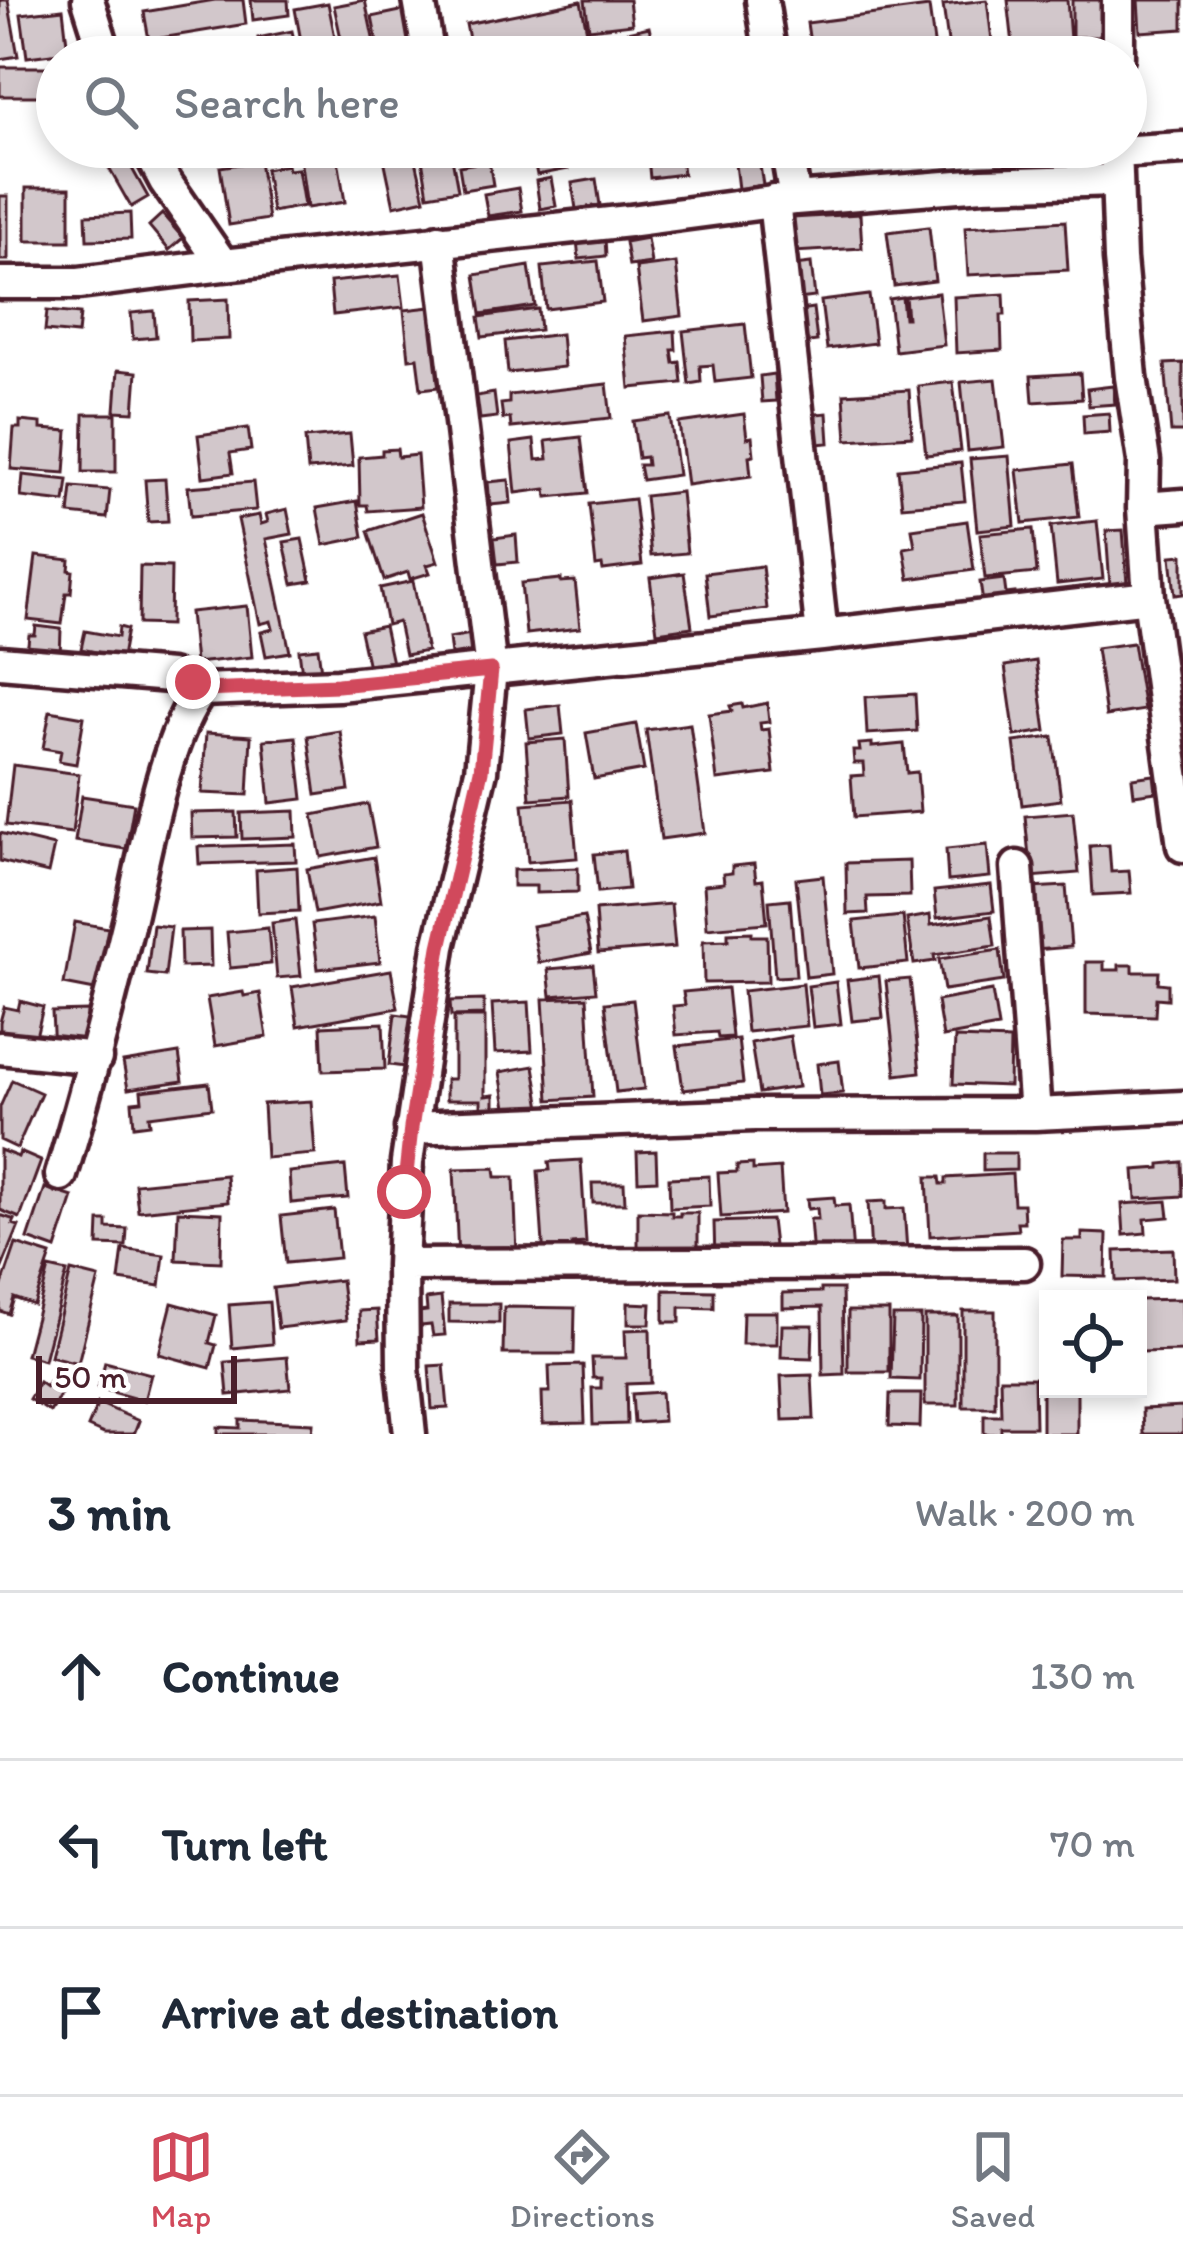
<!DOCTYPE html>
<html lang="en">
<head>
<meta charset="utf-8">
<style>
  body { margin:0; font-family:Itim,sans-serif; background:#f2f2f3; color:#1f2937 }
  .controls { position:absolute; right:36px; bottom:36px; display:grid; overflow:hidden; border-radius:0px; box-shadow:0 6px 18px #0003 }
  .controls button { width:108px; height:108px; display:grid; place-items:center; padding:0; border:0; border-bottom:3px solid #e0e1e3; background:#fff; color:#1f2937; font:60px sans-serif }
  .scale { position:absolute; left:36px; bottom:30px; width:201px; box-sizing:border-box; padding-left:12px; border:6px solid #4a1f2b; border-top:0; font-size:33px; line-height:42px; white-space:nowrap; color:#4a1f2b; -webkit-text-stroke:9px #fff; paint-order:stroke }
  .stop { position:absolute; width:36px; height:36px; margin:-27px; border:9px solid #d1495b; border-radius:50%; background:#fff }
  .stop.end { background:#d1495b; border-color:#fff; box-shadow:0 3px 12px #0008 }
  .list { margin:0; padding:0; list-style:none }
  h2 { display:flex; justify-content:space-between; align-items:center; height:156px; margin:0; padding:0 48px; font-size:51px }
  h2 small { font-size:39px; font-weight:400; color:#747a83 }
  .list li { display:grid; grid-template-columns:78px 1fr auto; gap:36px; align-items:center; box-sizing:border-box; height:168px; padding:0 48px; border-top:3px solid #e0e1e3 }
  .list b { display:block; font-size:45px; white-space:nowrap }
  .list em { font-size:39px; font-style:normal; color:#747a83 }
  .icon { flex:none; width:66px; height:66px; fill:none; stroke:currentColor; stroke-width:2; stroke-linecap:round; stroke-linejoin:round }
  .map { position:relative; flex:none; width:1183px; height:1434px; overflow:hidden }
  .search { position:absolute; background:#fff; box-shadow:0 6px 18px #0003; left:36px; right:36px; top:36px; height:132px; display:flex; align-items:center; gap:30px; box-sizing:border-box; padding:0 42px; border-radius:66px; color:#747a83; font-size:45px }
  .sheet { height:660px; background:#fff }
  nav { display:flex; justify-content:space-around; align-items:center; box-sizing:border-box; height:168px; border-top:3px solid #e0e1e3; background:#fff; font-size:33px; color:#747a83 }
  nav a { display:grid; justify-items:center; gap:6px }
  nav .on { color:#d1495b }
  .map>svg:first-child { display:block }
  .building { fill:#d2c7cb; stroke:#4a1f2b; stroke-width:3 }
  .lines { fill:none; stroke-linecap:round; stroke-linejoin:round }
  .street-casing { stroke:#4a1f2b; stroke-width:39 }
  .street { stroke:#fff; stroke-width:30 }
  .route { stroke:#d1495b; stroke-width:15 }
</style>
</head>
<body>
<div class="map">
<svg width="1183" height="1434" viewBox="0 0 1183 1434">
  <rect width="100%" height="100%" fill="#fff"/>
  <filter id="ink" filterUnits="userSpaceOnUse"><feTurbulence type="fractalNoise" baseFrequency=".00833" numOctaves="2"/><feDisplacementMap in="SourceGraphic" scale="24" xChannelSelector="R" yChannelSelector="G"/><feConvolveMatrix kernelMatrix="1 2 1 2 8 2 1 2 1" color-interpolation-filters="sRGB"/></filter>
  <g filter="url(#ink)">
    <path class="building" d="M0 0H8L18 56 0 59Z
      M215 0H243L246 24 149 40 144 12Z
      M251 0H288L289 15 253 20Z
      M365 0 377 57H345L334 6Z
      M585 0H629L632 24 589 29Z
      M987 0 994 57H950L943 5Z
      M1008 0H1067L1070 40 1013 45Z
      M1072 0H1103V37H1072Z
      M1138 0H1183V29L1140 32Z
      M581 1 587 32 472 54 466 24Z
      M328 3 339 57H304L295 9Z
      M929 7 936 57H912L911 50 860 57H812L807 23Z
      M63 9 68 52 27 57 21 14Z
      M405 10 415 57H380L372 17Z
      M649 27 656 57H609L605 37Z
      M292 31 298 57H262L258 38Z
      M242 44 245 57H176Z
      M0 67H55L57 96H0Z
      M120 147 148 197 131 207 102 156Z
      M321 147H336L345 202 307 208 299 150Z
      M420 147H450L458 190 428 195Z
      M531 147H564L568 169 537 175Z
      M647 147H680L683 174 650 178Z
      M413 148 425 199 394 206 383 154Z
      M758 153 763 185 738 189 734 156Z
      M259 161 268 219 229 225 220 167Z
      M489 161 493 185 463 190 459 166Z
      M287 165 288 170 298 169 304 206 272 212 265 169Z
      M551 178 556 206 540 209 536 181Z
      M596 179 600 205 576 209 572 183Z
      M26 188H70V241H26Z
      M518 188 522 211 488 216 484 194Z
      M0 196H8V260H0Z
      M130 213 131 239 87 240 86 215Z
      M162 214 183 238 169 250 149 226Z
      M860 214 862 248 794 252 792 218Z
      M1065 221 1068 270 968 275 965 227Z
      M929 227 935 281 894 286 887 232Z
      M605 238 606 256 579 259 577 241Z
      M647 238 651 263 629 266 625 242Z
      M598 261 603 302 546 309 542 267Z
      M676 263 682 316 643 321 636 268Z
      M811 263 815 297 798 299 794 265Z
      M529 266 535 306 481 314 475 275Z
      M400 275 404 307 333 315 330 282Z
      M938 293 944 345 895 351 889 299 902 297 904 318H907L905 297Z
      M1004 294 1005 315H1001L1002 350 956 353 954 297Z
      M869 295 875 343 827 349 821 301Z
      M228 299 229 339 190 341 189 301Z
      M431 307 439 387 421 389 417 358 409 359 404 310Z
      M813 308 817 341 802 343 799 310Z
      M538 309 540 330 482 337 479 317Z
      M47 311 80 314 78 334 45 331Z
      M154 311 156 337 133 339 131 313Z
      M745 324 751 378 715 382 713 365 700 366 701 382 689 384 683 331Z
      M675 331 676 350H672L674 363 680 362 682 383 630 388 625 336Z
      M561 334 564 367 508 373 505 341Z
      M1183 363V432H1171L1165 364Z
      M118 370 137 372 134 412 115 411Z
      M1080 373 1082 399 1033 402 1031 376Z
      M774 374 776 401 762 402 760 376Z
      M996 379 1004 447 968 451 961 382Z
      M953 382 961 451 926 455 918 386Z
      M607 384 611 418 511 428 510 418 503 419 501 404 509 403V395Z
      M1113 386 1115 404 1089 406 1087 389Z
      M909 390 912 436 847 440 844 394Z
      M494 393 497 417 480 419 477 396Z
      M827 413 829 443 817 444 815 414Z
      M1109 413 1110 432 1084 434 1083 415Z
      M84 414H116V472H83Z
      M744 414 747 438 752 437 754 455 749 456 751 476 687 485 679 423Z
      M670 416 678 475 642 480 639 465H647L646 457 638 458 633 421Z
      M20 421 41 423V429L68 431 65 473 11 469 14 428H20Z
      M248 428 251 450 230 453 233 473 203 477 198 435Z
      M350 434 353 466 308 470 305 438Z
      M581 437 588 493 547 497 546 489 516 493 511 443 534 440 536 460 548 459 546 441Z
      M397 449 398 457 417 455 421 507 368 511 367 505H360L359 457 382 455V450Z
      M1009 456 1015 526 977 530 970 459Z
      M961 463 965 501 902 506 898 469Z
      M1073 464 1079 517 1023 523 1017 470Z
      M23 475 68 480 65 502 21 497Z
      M165 479 168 521 148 522 145 480Z
      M509 480 511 503 490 505 488 482Z
      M253 482 256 510 191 516 188 487Z
      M72 487 110 490 107 518 69 514Z
      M681 492 687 553 651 556 645 496Z
      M634 499 642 565 603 570 602 565 596 566 589 504Z
      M357 501 363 537 324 545 317 508Z
      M287 509 292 534 266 539 290 652 266 656 261 632 273 629 271 621 260 624 238 519 259 515 261 524 268 522 266 514Z
      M422 513 438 562 427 565 430 573 410 579 408 572 384 580 368 531Z
      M967 521 974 570 909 579 904 548 915 546 912 529Z
      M1097 521 1103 579 1057 584 1051 526Z
      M1033 529 1037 573 985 578 980 534Z
      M1123 530 1128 597 1111 599 1106 531Z
      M516 535 518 562 497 564 494 538Z
      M302 539 311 581 293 584 284 542Z
      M1183 555V594L1175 595 1171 556Z
      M36 556 70 560 69 570 73 571 71 593H66L62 624 28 620Z
      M140 566 171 567 170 625 139 624Z
      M762 566 767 609 710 616 705 573Z
      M684 573 692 627 657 632 650 578Z
      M561 579V582L575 581 580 628 526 634 521 583Z
      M1004 579 1006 594 1015 593 1017 605 984 610 980 582Z
      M413 581 427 651 405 655 398 622 387 625 380 588Z
      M247 606 252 657 195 663 190 612Z
      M36 626 61 629 60 657 27 654 29 635H35Z
      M384 626 392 663 368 667 360 631Z
      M119 627 127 629 122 657 81 649 85 631 118 637Z
      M471 634 474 651 451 655 449 638Z
      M1133 643 1144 710 1106 716 1096 648Z
      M318 648 321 671 302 673 299 650Z
      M1036 661 1046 731 1015 736 1005 666Z
      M915 694 917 731 867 734 865 697Z
      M767 703 769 722 760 723 761 730 769 729 774 773 717 780 709 714 732 711 730 706 742 704 743 708Z
      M560 705 563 734 529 738 526 709Z
      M50 711 84 717 76 764 59 761 61 751 43 748Z
      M636 724 644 770 594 779 586 733Z
      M690 724 705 833 661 839 646 730Z
      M340 731 349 790 316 795 308 736Z
      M206 733 251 736 248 795 202 793Z
      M296 737 303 799 270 803 264 740Z
      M1053 737 1061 800 1022 805 1014 742Z
      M565 739 569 796 530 799 526 742Z
      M872 743V747L904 744 907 773 917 772 920 812 854 817 851 776 864 775 863 763H854L853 751H860L859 744Z
      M13 765 79 774 72 833 6 825Z
      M1154 775 1156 792 1134 795 1132 778Z
      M82 796 134 804 126 849 75 841Z
      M572 800 577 858 528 862 523 804Z
      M368 804 376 847 321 857 313 815Z
      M295 811 296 837 242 839 241 813Z
      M236 812 237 837 192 838 191 813Z
      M1073 812 1079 873 1031 877 1025 816Z
      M0 833 54 846 48 873 0 861Z
      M295 844 296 861 199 864 198 847Z
      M987 845 990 877 948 881 946 849Z
      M1109 845 1111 872 1129 871 1131 893 1093 895 1090 846Z
      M624 851 628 889 598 892 594 854Z
      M374 857 381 901 315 913 307 869Z
      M909 861 910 896 867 897 868 913 847 914 846 863Z
      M754 864 756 881 763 880 767 923 707 928 704 885 724 883 723 874 732 873V866Z
      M297 867 299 911 258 913 256 870Z
      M578 868V892L536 893V886H513V870Z
      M823 876 832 974 806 977 796 879Z
      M991 885 994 911 937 918 934 891Z
      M1066 886 1071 947 1036 950 1031 888Z
      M790 899 796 976 775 977 769 901Z
      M671 904 675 947 598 953 595 910Z
      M930 915 931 925 991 916 995 946 934 955 935 961 914 964 907 919Z
      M375 916 380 962 318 969 312 924Z
      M903 916 908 963 859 968 854 921Z
      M584 917 591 953 539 963 532 926Z
      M295 920 301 976 277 978 272 923Z
      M75 922 108 928 101 967 110 969 105 992 64 984Z
      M153 925 171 927 165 976 147 974Z
      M268 928 271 964 230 968 227 932Z
      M210 930 211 966 181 967 180 931Z
      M752 932V936H767L768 982 704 983 703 941 728 940V933Z
      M1000 950 1004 981 944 990 939 959Z
      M1086 962H1104V970H1119V965H1133V972H1159L1158 983 1168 984V999L1156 998 1155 1016 1086 1014Z
      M593 965 596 992 551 996 548 969Z
      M391 970 398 1008 298 1026 292 987Z
      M879 976 883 1018 852 1021 847 980Z
      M910 979 920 1072 896 1075 886 981Z
      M836 982 841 1024 813 1027 808 986Z
      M803 984 807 1026 747 1032 743 991Z
      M727 988 732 1037 718 1038 717 1032 676 1035 673 1006 685 1005 683 992Z
      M992 991 998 1027 943 1037 937 1001Z
      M243 992 244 996 260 993 267 1037 215 1046 207 998Z
      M587 997 593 1097 549 1100 543 999Z
      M484 1000V1015L451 1016 450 1001Z
      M633 1000 644 1089 616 1092 605 1003Z
      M20 1001 43 1007 33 1049 0 1041V1022L4 1007 18 1010Z
      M529 1002 532 1051 495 1053 492 1004Z
      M87 1011 88 1049 54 1050 52 1012Z
      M395 1014 418 1017 413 1068 389 1065Z
      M454 1017H485V1096L494 1095V1121L440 1120 439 1110H481V1100H446V1079H454Z
      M383 1023 385 1069 323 1071 321 1026Z
      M790 1036 798 1087 759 1093 751 1043Z
      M955 1038 1010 1040 1009 1086 953 1084Z
      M738 1039 743 1083 683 1090 677 1046Z
      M179 1053 183 1081 128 1089 123 1062Z
      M839 1061 843 1093 820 1095 817 1064Z
      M534 1066 541 1108 507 1113 500 1072Z
      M12 1080 41 1093 17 1148 0 1140V1107Z
      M209 1083 212 1108 149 1116 150 1124 134 1126 132 1102 142 1101 141 1091Z
      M311 1101 315 1154 266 1158 263 1104Z
      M0 1150 18 1157 20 1152 41 1161 20 1218 0 1210Z
      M656 1151 657 1180 638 1181 637 1152Z
      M983 1153H1016V1170L983 1171Z
      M581 1160 586 1243 572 1244 573 1257 544 1258 538 1171 550 1170 549 1162Z
      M1182 1162 1183 1196 1136 1199 1134 1170 1160 1168V1164Z
      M753 1164V1170L780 1168 783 1213 721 1217 718 1173 737 1172V1165Z
      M345 1166 348 1198 291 1203 289 1172Z
      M495 1168 496 1177H514L517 1255 458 1257 454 1169Z
      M1012 1174 1014 1204H1023L1024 1222H1017L1018 1230 930 1236 927 1177H940L941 1184H946V1178Z
      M226 1175 228 1202 138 1211 135 1184Z
      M709 1176 710 1206 670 1208 669 1178Z
      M592 1183H624L625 1203H593Z
      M45 1188 73 1197 56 1249 28 1239Z
      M834 1197 835 1206 849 1205 853 1254 813 1257 810 1219H818L817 1208 808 1209 807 1199Z
      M886 1201V1209L904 1208 907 1251 871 1254 868 1202Z
      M1167 1201 1169 1217 1145 1219 1146 1233 1124 1235 1122 1204Z
      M334 1210 339 1258 286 1263 281 1216Z
      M178 1211 222 1213 221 1262 176 1260Z
      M638 1211 672 1212V1216H680V1213H698V1251H638Z
      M0 1215 15 1220 13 1224 19 1226 1 1270Z
      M771 1220 774 1246H770L771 1259 715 1261 714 1222Z
      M99 1221H107V1228L127 1229 126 1246 98 1245Z
      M1082 1233 1107 1234 1106 1277 1062 1276 1063 1240H1082Z
      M16 1244 51 1255 34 1305 14 1298 9 1314 0 1311V1291Z
      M123 1249 164 1255 160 1286 119 1280Z
      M1173 1249 1174 1279 1116 1281 1115 1251Z
      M49 1268 67 1272 44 1360 26 1355Z
      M71 1271 99 1278 78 1363 50 1356Z
      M341 1280 346 1320 278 1328 273 1288Z
      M821 1289H842L844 1374 823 1375 822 1307 783 1308V1293L821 1292Z
      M664 1290 714 1291V1308L680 1307V1322H664Z
      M441 1297 445 1335 433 1336 431 1325 421 1326 419 1312 427 1311 426 1299Z
      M1182 1299 1183 1351 1138 1352V1300Z
      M269 1302 272 1344 232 1348 229 1305Z
      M172 1303 216 1315 209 1343 216 1345 210 1368 159 1354Z
      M628 1303 651 1304 650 1324H628Z
      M449 1304H499V1323L449 1322Z
      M504 1307 575 1308 574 1354H503Z
      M377 1310 379 1339 360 1340 359 1311Z
      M848 1311H889V1372H848Z
      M963 1311H995V1407H963Z
      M743 1312H777V1344H742Z
      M893 1316H921L920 1380 891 1379Z
      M925 1316H958V1405H925Z
      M782 1325H813L812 1358 781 1357Z
      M650 1329 651 1383 626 1384 627 1424 593 1425 592 1388H601V1378H593L592 1358H626L625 1330Z
      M287 1357 290 1389 228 1395 225 1362Z
      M105 1362 151 1374 144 1401 98 1388Z
      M444 1365 448 1408 432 1409 429 1366Z
      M583 1365 585 1423 543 1424 542 1392H550L549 1366Z
      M812 1375 814 1419 783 1420 781 1376Z
      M1042 1377H1048V1389H1077V1434H1042Z
      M1000 1378H1034L1035 1427H1001V1434H984V1415H1001Z
      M50 1379 57 1384 55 1388 62 1392 50 1412 29 1399 39 1382 46 1387Z
      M661 1392 663 1421 634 1423 632 1394Z
      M890 1394H921L920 1427 889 1426Z
      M98 1403 139 1421 134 1434H104L88 1427Z
      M1183 1407V1434H1143L1142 1409Z
      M240 1420 313 1423 312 1434H218V1427L240 1428Z"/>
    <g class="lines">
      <defs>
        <path id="street" d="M88 0 106 57
          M419 0 429 57
          M762 0 771 57
          M1118 57V0
          M147 147 165 181 223 265 629 221 795 199 983 184 1116 180
          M786 147 795 199
          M1116 147 1120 259 1131 377 1144 461 1143 508 1149 597 1183 846
          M1116 152 1183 148
          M774 201 822 635
          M0 283H79L223 265
          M1143 508 1183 505
          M0 662 170 676 193 682 202 690 338 685 822 635 1149 597
          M1017 867 1035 1114
          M0 1048 96 1058
          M411 1128 754 1115 1035 1114 1183 1107
          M61 1175C87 1089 109 1004 130 917 144 858 165 734 202 690
          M402 1265 1024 1263
          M410 1434 403 1368 402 1265 407 1162 439 947 481 771 491 670 439 240"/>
      </defs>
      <use href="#street" class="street-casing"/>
      <use href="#street" class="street"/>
    </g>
  </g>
  <g class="lines" filter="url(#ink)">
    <path class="route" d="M193 682 202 690 338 685 491 670 481 771 440 947 411 1128 404 1192"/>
  </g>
</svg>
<div class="controls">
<button><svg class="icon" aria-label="locate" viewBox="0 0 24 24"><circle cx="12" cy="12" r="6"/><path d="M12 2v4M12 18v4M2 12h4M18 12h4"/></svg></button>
</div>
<div class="scale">50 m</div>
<div class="stop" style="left:404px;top:1192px"></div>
<div class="stop end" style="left:193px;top:682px"></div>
<div class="search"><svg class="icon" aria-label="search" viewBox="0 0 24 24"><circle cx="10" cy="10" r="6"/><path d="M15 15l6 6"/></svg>Search here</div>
</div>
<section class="sheet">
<h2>3 min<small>Walk · 200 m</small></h2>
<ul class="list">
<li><svg class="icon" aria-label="ahead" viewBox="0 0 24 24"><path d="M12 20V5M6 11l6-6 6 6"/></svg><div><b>Continue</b></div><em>130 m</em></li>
<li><svg class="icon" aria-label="left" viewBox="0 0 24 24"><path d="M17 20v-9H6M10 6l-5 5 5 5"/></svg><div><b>Turn left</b></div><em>70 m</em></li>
<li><svg class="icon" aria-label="arrive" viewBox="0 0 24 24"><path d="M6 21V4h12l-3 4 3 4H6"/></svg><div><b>Arrive at destination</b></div></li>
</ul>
</section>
<nav>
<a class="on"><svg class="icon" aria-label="map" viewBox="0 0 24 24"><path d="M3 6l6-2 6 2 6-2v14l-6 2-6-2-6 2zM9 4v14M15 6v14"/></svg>Map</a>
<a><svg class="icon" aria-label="directions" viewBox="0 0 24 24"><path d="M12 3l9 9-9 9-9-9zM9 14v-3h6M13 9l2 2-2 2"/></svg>Directions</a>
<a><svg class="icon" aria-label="saved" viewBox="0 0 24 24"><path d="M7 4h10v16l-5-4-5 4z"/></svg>Saved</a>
</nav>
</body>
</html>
